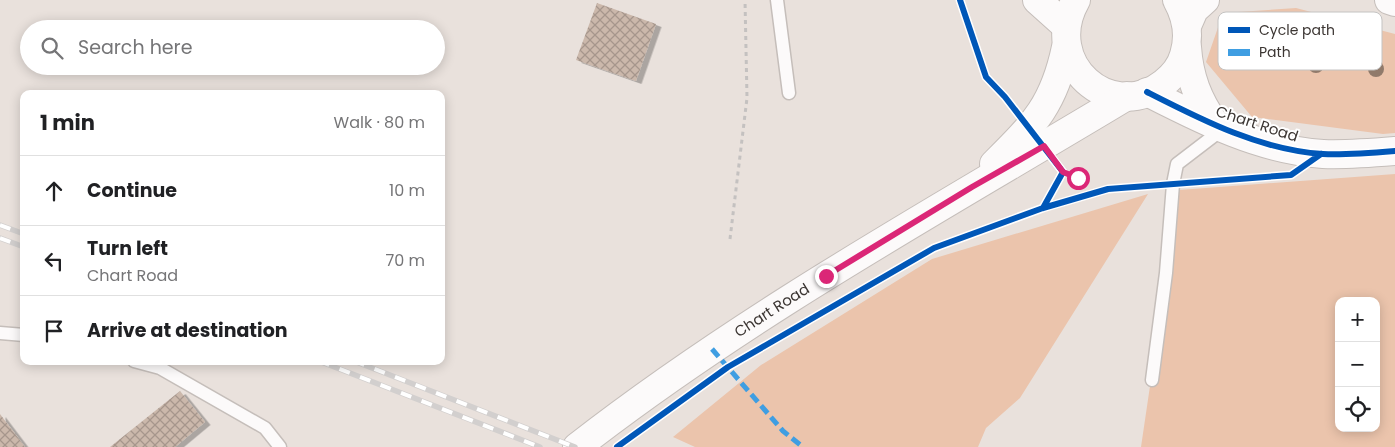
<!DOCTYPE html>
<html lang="en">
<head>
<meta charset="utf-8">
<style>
  body { margin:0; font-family:Poppins,sans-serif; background:#f2f2f2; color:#202124 }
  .controls { position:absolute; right:15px; bottom:15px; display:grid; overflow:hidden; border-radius:10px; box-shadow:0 2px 12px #0003 }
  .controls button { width:45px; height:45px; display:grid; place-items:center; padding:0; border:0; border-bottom:1px solid #e0e0e0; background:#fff; color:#202124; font:25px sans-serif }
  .stop { position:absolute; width:15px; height:15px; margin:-11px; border:4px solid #db2777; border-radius:50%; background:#fff }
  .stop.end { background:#db2777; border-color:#fff; box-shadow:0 1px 5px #0008 }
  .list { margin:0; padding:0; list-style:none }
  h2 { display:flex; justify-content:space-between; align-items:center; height:65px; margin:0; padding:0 20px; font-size:21px }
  h2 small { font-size:16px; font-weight:400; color:#757577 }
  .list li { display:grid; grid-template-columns:32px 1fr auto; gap:15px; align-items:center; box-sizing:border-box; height:70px; padding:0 20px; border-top:1px solid #e0e0e0 }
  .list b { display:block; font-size:19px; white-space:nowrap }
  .list p { margin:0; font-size:16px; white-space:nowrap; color:#757577 }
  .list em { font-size:16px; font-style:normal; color:#757577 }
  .icon { flex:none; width:28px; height:28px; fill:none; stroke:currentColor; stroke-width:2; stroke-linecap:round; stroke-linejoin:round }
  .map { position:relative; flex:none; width:1395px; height:447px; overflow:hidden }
  .search { position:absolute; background:#fff; box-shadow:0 2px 12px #0003; left:20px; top:20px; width:425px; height:55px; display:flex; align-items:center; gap:12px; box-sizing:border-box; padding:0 18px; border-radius:28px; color:#757577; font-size:19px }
  .panel { position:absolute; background:#fff; box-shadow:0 2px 12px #0003; left:20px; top:90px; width:425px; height:275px; border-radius:10px }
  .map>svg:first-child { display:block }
  .green { fill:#ebc4ac; fill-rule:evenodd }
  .building { fill:url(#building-cross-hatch); filter:url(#shadow) }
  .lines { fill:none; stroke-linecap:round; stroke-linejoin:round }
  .service-casing { stroke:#c5beba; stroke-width:15 }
  .tertiary-casing { stroke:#c5beba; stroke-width:30 }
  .secondary-casing { stroke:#c5beba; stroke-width:30 }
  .primary-casing { stroke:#c5beba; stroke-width:30 }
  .path { stroke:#c4c1c0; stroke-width:3; stroke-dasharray:4 4; stroke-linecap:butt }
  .service { stroke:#fcfafa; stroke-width:12 }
  .tertiary { stroke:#fcfafa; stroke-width:28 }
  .secondary { stroke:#fcfafa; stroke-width:28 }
  .primary { stroke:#fcfafa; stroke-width:28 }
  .rail-casing { stroke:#d2cfce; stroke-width:5.5 }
  .rail { stroke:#fff; stroke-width:4; stroke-dasharray:11; stroke-linecap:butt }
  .quiet { stroke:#3f9ee2; stroke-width:5; stroke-dasharray:10 5; stroke-linecap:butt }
  .cycleway-casing { stroke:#fff; stroke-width:9 }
  .cycleway { stroke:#0057b8; stroke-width:6 }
  .tree { fill:#907a6b }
  .route { stroke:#db2777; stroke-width:6 }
  .labels { text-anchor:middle; stroke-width:4; stroke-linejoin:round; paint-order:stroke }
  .street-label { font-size:15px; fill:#3c3633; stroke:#fff }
  .key { fill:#fff; stroke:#c4c3c2; stroke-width:1 }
  .key-label { font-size:14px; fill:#3c3633 }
</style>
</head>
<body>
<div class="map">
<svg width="1395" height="447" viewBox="0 0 1395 447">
  <defs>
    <pattern id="building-cross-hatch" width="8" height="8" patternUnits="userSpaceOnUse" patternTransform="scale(1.25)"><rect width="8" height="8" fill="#cbb8ab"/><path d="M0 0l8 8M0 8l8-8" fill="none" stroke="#a6968c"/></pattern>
    <filter id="shadow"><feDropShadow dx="5.5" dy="3" stdDeviation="0" flood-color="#0004"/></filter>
  </defs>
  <rect width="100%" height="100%" fill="#e9e1dc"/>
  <path class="green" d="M1296 8 1395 34V133L1383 134 1252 117 1206 62 1223 13Z
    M1395 174V447H1141L1179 190ZM1339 301H1376V428H1339Z
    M1148 194 1020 398 986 428 978 447H695L673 437 761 365 932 259Z"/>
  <path class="building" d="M597 3 656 24 636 81 576 60Z
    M180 391 205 422 175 447H110Z
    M0 414 25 447H0Z"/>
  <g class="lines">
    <defs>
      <path id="service" d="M777 0 789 93
        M0 333 24 335
        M134 361 160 368 265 428 280 447
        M1152 380 1166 273 1173 184 1177 164 1224 128"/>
      <path id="tertiary" d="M1187 47C1189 77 1198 100 1215 124
        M1147 92C1202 120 1260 150 1323 154 1347 155 1371 153 1395 151"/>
      <path id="secondary" d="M1037 0 1066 26"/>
      <g id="primary">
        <path d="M1076 0C1040 63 1111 125 1164 83 1173 76 1181 66 1184 55 1190 36 1187 18 1177 0"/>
        <path d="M1389 0 1395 2"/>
        <path d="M1187 26 1194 10 1205 0"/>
        <path d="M994 164C1034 124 1054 105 1066 47"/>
        <path id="s1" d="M577 447C749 313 941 208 1127 96"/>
      </g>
    </defs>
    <use href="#service" class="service-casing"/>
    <use href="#tertiary" class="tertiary-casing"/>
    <use href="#secondary" class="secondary-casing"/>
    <use href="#primary" class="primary-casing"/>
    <path class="path" d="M730 239 747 98 745 0"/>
    <use href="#service" class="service"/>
    <use href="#tertiary" class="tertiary"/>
    <use href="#secondary" class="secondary"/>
    <use href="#primary" class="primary"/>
    <defs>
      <path id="rail" d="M0 225 24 234
        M0 238 24 247
        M319 361 540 447
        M354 361 575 447"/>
    </defs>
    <use href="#rail" class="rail-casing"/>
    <use href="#rail" class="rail"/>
    <path class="quiet" d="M712 349 783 431 803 447"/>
    <defs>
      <path id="cycleway" d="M960 0 986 77 1005 97 1063 172 1043 208
        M1147 92C1202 120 1260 150 1323 154 1347 155 1371 153 1395 151
        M617 447 728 367 934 248 1043 208 1108 189 1291 175 1321 154"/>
    </defs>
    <use href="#cycleway" class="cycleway-casing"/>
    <use href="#cycleway" class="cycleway"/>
  </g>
  <g class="tree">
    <circle cx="1316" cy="65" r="8"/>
    <circle cx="1376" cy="69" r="8"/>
  </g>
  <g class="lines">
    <path class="route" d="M826 276 972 187 1044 146 1063 172 1078 178"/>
  </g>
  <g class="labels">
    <g class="street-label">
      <text transform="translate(1257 124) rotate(18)" y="5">Chart Road</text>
      <text dy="5" stroke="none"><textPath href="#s1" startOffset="238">Chart Road</textPath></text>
    </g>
  </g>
  <rect x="1218" y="12" width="164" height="58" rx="8" class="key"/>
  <rect x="1228" y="27" width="22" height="6" fill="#0057b8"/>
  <rect x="1228" y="49" width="22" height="7" fill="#3f9ee2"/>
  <g class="key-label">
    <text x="1259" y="35">Cycle path</text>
    <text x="1259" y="57">Path</text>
  </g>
</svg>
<div class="controls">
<button>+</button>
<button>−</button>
<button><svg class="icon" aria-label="locate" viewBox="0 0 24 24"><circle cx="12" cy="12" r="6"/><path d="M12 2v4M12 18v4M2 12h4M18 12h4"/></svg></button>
</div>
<div class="stop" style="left:1078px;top:178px"></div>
<div class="stop end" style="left:826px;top:276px"></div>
<div class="search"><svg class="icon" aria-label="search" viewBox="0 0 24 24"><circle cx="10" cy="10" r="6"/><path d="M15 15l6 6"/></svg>Search here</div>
<section class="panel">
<h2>1 min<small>Walk · 80 m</small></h2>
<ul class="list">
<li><svg class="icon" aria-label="ahead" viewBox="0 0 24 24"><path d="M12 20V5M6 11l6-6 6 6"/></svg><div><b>Continue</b></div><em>10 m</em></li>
<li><svg class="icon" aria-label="left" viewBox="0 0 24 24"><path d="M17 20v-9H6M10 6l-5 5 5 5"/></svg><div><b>Turn left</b><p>Chart Road</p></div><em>70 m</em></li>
<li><svg class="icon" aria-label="arrive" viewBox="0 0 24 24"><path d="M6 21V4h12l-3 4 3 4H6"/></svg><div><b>Arrive at destination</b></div></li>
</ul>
</section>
</div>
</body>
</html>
